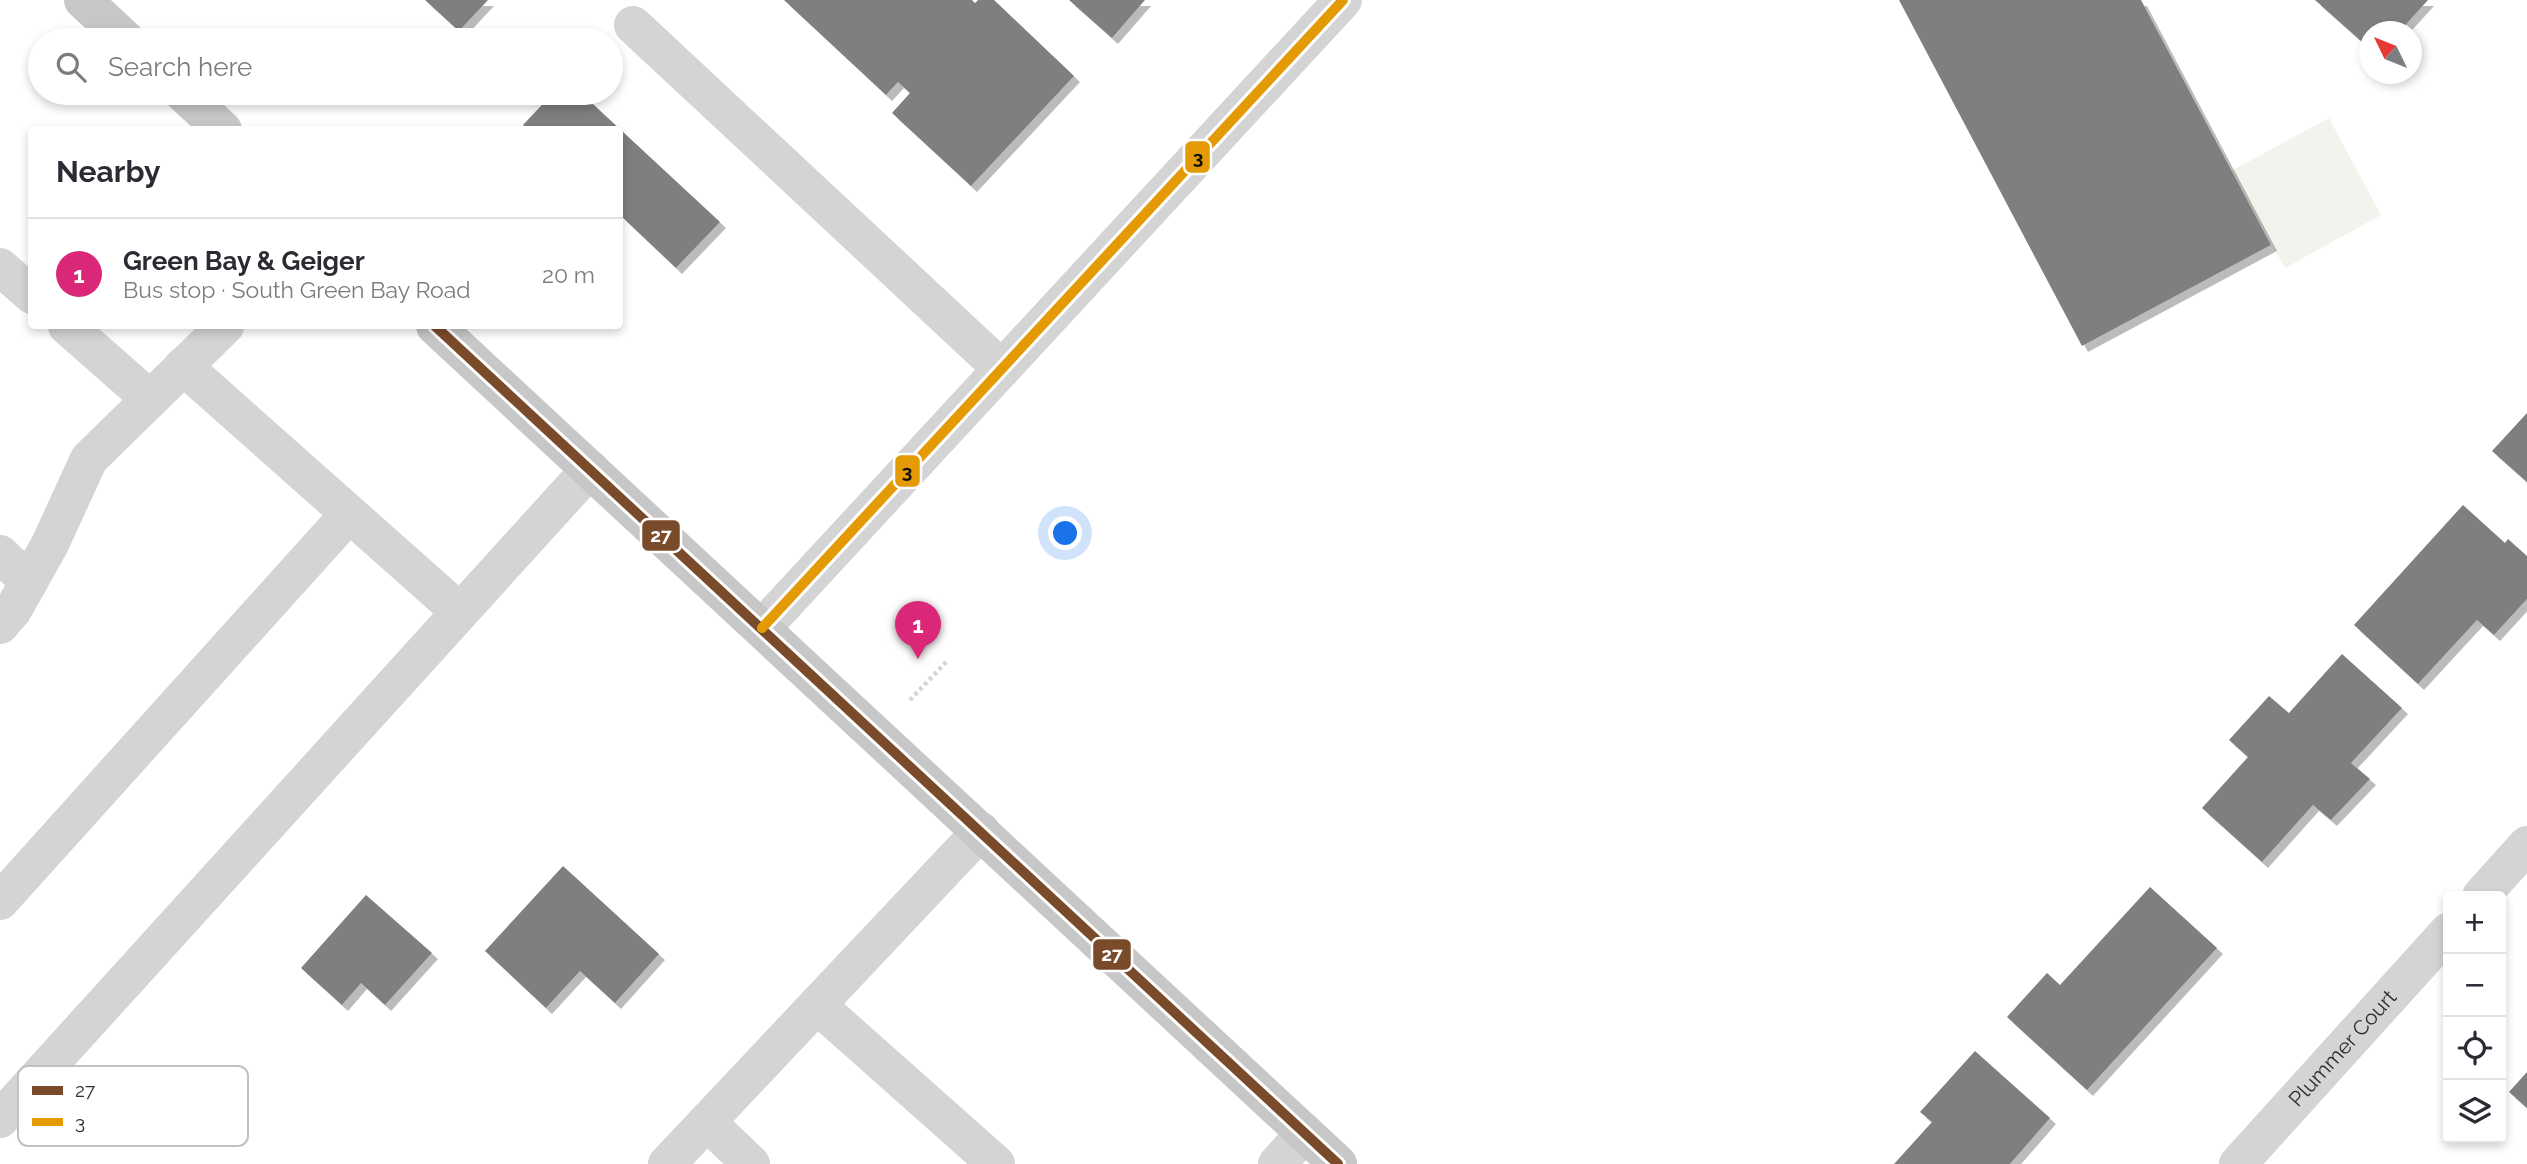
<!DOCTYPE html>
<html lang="en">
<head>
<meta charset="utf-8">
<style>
  body { margin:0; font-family:Raleway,sans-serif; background:#f7f7f7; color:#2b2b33 }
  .controls { position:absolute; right:21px; bottom:21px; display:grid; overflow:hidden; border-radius:7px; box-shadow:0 4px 10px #0003 }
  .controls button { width:63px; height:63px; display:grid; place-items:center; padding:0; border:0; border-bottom:2px solid #e1e1e2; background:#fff; color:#2b2b33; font:35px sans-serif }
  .compass { position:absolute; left:2359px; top:21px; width:63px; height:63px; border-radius:50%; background:#fff; box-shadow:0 4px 10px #0003; rotate:313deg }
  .you { position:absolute; left:1066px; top:534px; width:24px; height:24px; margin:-18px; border:5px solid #fff; border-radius:50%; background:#1a73e8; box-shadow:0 0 0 10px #1a73e833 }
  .badge { display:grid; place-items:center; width:46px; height:46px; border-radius:50%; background:#db2777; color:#fff; font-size:23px; font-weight:700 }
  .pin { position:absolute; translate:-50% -58px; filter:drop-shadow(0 2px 4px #0008) }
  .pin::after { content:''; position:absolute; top:37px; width:24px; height:21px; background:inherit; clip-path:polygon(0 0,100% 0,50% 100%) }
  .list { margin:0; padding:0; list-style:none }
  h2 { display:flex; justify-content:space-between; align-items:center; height:91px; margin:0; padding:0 28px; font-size:30px }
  h2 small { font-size:23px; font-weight:400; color:#7c7c81 }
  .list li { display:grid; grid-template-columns:46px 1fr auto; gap:21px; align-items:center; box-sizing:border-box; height:112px; padding:0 28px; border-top:2px solid #e1e1e2 }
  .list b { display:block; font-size:26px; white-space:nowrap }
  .list p { margin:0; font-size:23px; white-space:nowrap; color:#7c7c81 }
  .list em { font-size:23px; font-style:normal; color:#7c7c81 }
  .icon { flex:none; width:38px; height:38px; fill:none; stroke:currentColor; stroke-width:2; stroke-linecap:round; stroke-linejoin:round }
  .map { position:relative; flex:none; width:2527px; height:1164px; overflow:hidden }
  .search { position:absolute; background:#fff; box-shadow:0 4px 10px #0003; left:28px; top:28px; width:595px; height:77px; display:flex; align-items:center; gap:18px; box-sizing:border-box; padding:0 24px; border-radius:38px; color:#7c7c81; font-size:26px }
  .panel { position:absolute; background:#fff; box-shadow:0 4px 10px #0003; left:28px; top:126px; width:595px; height:203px; border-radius:7px }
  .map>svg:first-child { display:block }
  .green { fill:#f1f4ec }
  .building { fill:#7f7f7f; filter:url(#shadow) }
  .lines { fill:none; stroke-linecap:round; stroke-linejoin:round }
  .path { stroke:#d4d4d4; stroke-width:4.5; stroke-dasharray:3.5 3.5; stroke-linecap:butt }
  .minor { stroke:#d4d4d4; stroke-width:38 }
  .major { stroke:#c7c7c7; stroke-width:38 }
  .bus-1-casing { stroke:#fff; stroke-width:16 }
  .bus-2-casing { stroke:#fff; stroke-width:16 }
  .bus-1 { stroke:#7a4b2a; stroke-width:10 }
  .bus-2 { stroke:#e39a05; stroke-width:10 }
  .labels { text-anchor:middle; stroke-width:7; stroke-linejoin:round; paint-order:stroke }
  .street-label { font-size:21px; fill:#2f2f2f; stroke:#fff }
  .key { fill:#fff; stroke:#c1c1c1; stroke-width:2 }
  .key-label { font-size:19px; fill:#2f2f2f }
  .line-badge { stroke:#fff; stroke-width:2.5 }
  .badge-label { font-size:19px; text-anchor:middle; font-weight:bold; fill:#fff }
  .pale-badge-label { font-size:19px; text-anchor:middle; font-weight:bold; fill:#111 }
</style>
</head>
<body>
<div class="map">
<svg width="2527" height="1164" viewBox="0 0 2527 1164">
  <defs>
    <filter id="shadow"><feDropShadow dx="6" dy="6" stdDeviation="0" flood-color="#0004"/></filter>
  </defs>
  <rect width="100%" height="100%" fill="#fff"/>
  <path class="green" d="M2329 118 2381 215 2285 268 2231 171Z"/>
  <path class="building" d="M425 0H488L459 31Z
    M784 0H972L975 3 978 0H994L1074 76 971 186 892 113 910 93 898 82 886 95Z
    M1069 0H1145L1112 38Z
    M1899 0H2141L2271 245 2082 346Z
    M2315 0H2428L2399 32H2370V49Z
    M553 93H581L720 222 676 268 620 215V130H527L523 125Z
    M2527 413V482L2492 451Z
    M2463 505 2505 543 2508 539 2527 556V599L2494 635 2477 620 2418 684 2354 625Z
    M2342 654 2402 708 2351 763 2370 779 2331 820 2313 805 2262 862 2202 808 2248 757 2229 740 2269 696 2289 713Z
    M563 866 659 954 615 1003 580 971 546 1008 485 951Z
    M2150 887 2217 948 2087 1090 2007 1017 2047 973 2060 985Z
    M366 895 432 953 385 1005 361 983 342 1005 301 968Z
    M1975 1051 2050 1118 2010 1164H1894L1932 1122 1920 1112Z
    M2527 1072V1108L2509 1092Z"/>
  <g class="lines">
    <path class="path" d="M910 700 948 660"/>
    <g class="minor">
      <path d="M633 25 1002 369"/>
      <path d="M0 267 32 295"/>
      <path d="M67 326 150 399"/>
      <path d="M183 366 460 612"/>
      <path d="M0 554 29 582"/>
      <path d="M0 625 13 610 50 544 89 459 225 326"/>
      <path d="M762 628 1343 0"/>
      <path d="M2481 896 2527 845"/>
      <path d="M0 901 349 514"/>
      <path d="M817 1005 996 1164"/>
      <path d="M0 1119 590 469"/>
      <path d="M708 1123 751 1164"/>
      <path d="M667 1164 981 831"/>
      <path d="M1277 1164 1305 1133"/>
      <path id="s1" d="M2238 1164 2448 932"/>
    </g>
    <path class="major" d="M83 0 126 40
      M183 93 223 130
      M435 326 1338 1164"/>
    <defs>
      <path id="bus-1" d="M435 326 1338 1164"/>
      <path id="bus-2" d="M762 628 1343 0"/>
    </defs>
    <use href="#bus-1" class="bus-1-casing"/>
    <use href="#bus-2" class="bus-2-casing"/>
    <use href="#bus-1" class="bus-1"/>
    <use href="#bus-2" class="bus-2"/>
  </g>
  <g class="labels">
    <g class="street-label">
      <text dy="7" stroke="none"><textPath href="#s1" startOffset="156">Plummer Court</textPath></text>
    </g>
  </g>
  <rect x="18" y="1066" width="230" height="80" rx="10" class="key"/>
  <rect x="32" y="1086" width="31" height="9" fill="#7a4b2a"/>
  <rect x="32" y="1118" width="31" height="8" fill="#e39a05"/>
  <g class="key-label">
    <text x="75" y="1097">27</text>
    <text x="75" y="1129">3</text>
  </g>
  <g class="line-badge">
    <rect x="1184" y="140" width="27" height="34" rx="7" fill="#e39a05"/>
    <rect x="894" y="454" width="27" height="34" rx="7" fill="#e39a05"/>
    <rect x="641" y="519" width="40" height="33" rx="7" fill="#7a4b2a"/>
    <rect x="1092" y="938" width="40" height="33" rx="7" fill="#7a4b2a"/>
  </g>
  <g class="badge-label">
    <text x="661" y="542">27</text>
    <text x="1112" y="961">27</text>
  </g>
  <g class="pale-badge-label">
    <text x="1198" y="164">3</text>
    <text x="907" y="478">3</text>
  </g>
</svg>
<div class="controls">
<button>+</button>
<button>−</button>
<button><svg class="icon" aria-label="locate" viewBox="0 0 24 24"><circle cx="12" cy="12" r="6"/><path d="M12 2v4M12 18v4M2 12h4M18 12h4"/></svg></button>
<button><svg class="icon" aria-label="layers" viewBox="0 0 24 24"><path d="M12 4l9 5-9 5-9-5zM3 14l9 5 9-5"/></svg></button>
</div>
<svg class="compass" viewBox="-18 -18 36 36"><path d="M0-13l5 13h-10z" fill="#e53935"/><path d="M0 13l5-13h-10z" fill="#7c7c81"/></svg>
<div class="you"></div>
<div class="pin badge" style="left:918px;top:659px">1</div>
<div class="search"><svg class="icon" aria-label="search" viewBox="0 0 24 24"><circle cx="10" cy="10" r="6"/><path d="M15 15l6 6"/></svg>Search here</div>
<section class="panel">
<h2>Nearby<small></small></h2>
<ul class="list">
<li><span class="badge">1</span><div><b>Green Bay &amp; Geiger</b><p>Bus stop · South Green Bay Road</p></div><em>20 m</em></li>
</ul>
</section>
</div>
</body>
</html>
